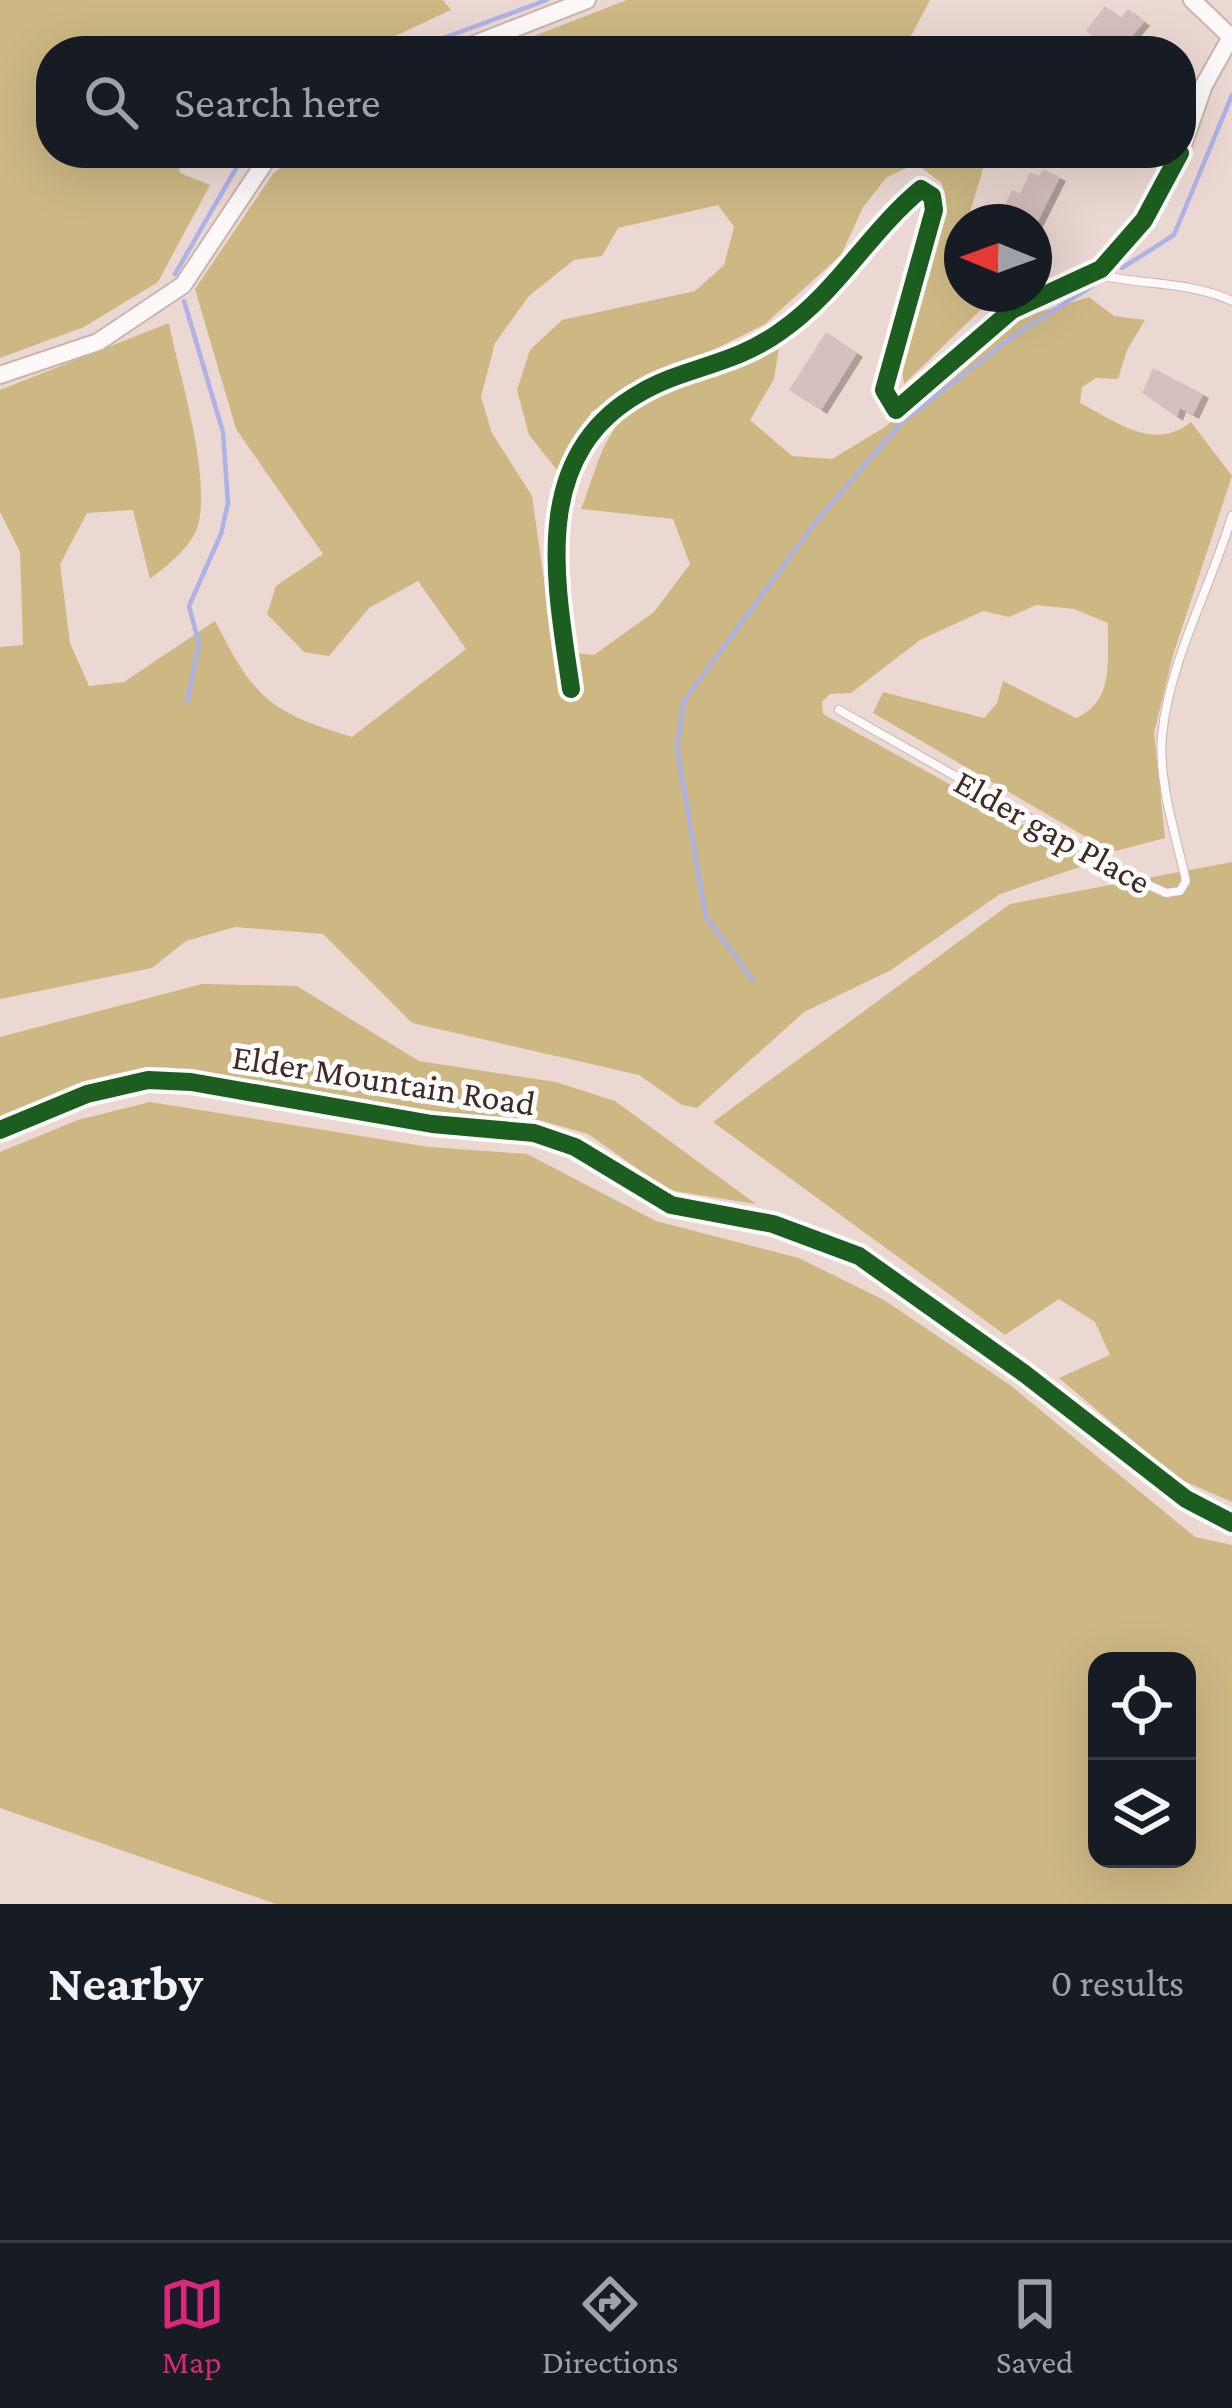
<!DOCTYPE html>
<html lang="en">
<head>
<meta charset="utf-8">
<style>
  body { margin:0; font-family:"Crimson Pro",serif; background:#20242c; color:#f1f3f6 }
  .controls { position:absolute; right:36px; bottom:36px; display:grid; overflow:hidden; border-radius:24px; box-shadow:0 12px 48px #0002 }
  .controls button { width:108px; height:108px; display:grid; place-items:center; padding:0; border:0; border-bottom:3px solid #363941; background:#171b24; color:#f1f3f6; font:60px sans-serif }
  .compass { position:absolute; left:944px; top:204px; width:108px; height:108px; border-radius:50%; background:#171b24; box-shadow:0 12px 48px #0002; rotate:271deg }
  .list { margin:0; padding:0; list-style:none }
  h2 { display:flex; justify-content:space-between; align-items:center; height:156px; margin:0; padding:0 48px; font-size:51px }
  h2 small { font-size:39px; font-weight:400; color:#9ea1a6 }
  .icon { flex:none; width:66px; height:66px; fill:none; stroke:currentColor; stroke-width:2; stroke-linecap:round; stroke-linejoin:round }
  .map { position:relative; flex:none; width:1232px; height:1904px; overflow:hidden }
  .search { position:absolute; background:#171b24; box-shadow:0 12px 48px #0002; left:36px; right:36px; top:36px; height:132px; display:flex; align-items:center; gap:30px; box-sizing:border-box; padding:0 42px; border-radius:48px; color:#9ea1a6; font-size:45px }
  .sheet { height:336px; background:#171b24 }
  nav { display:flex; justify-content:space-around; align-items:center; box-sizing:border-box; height:168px; border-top:3px solid #363941; background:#171b24; font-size:33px; color:#9ea1a6 }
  nav a { display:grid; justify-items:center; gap:6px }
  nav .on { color:#db2777 }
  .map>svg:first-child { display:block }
  .forest { fill:#cdb884; fill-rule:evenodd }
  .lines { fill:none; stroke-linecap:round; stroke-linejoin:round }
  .stream { stroke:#aeb2e6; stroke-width:4.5 }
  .building { fill:#d6c0bf; filter:url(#shadow) }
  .lane-casing { stroke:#c9b4ae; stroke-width:10 }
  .street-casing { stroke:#c9b4ae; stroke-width:20 }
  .lane { stroke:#fcf9f8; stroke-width:8 }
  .street { stroke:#fcf9f8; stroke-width:16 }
  .cycleway-casing { stroke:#fdfdfd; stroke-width:26 }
  .cycleway { stroke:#1b5e20; stroke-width:18 }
  .labels { text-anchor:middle; stroke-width:10; stroke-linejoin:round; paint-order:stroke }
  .street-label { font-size:36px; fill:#412a23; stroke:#fdfdfd }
</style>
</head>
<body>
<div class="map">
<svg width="1232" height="1904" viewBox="0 0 1232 1904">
  <defs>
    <filter id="shadow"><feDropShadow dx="6" dy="4" stdDeviation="0" flood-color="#0004"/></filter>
  </defs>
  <rect width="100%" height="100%" fill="#ecd8d2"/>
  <path class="forest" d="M0 0H443L451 10 363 51H254L250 44 217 41 199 51H51V153H178L180 173 210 185 158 282 84 327 0 358Z
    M627 0H930L903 51H495Z
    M296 153H988L970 212 977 222H962V294L994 297 904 384 902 369 947 211 942 183 916 164 887 177 863 207 841 255 765 324 592 411 557 470 529 435 517 390 530 350 562 320 695 291 724 265 734 227 718 205 618 228 602 256 574 260 529 296 495 343 481 397 492 433 532 496 554 651 594 655 654 612 690 564 673 519 581 509C591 485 598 453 613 431 641 389 732 373 779 349L774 379 750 420 792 456 832 459 885 427 1004 323 1089 297 1114 316 1145 320 1127 350 1118 379 1096 378 1082 387 1080 403C1117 422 1154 452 1191 422L1232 476 1173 655 1154 733 1165 838 1112 852 873 713 883 692 984 718 997 703 1003 681 1076 718C1115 701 1107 660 1108 623L1074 609 1036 605 1009 617 983 611 920 640 851 693 830 694 822 702 823 714 1092 863 1000 894 891 970 804 1012 697 1108 682 1105 639 1075 412 1023 323 934 235 927 186 941 152 968 0 999V647L23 645 20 552 0 512V390L169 323C180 379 209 466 199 522 194 545 168 565 150 579L133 510 87 513 60 564 70 643 89 686 124 682 215 621C254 697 268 712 352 737L466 649 418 581 369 608 329 656 304 652 267 614 276 586 323 554 236 429 195 289 273 174Z
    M1232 862V1502L1177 1478 1059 1378 1110 1355 1095 1322 1059 1299 1005 1335 713 1122 1010 904Z
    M202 984 297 986 419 1061 556 1082 615 1101 756 1204 668 1190 588 1134 539 1120 455 1115 164 1067 79 1083 0 1117V1037Z
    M150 1102 429 1147 527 1154 656 1221 799 1258 884 1300 1010 1385 1195 1537 1232 1545V1904H276L0 1808V1152L78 1120ZM1097 1661H1187V1859H1097Z"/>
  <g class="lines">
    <path class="stream" d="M408 51 547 0
      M1122 268 1174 235 1232 95
      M175 274 245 153
      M184 301 223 432 228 503 221 534 189 606 199 644 187 702
      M753 980 706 917 677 749 684 701 815 523 903 421 1015 335 1092 286"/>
  </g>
  <path class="building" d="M1105 6 1120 18 1128 9 1144 22 1119 51H1110L1086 31Z
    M1043 169 1060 177 1034 229V222H997L1012 190 1020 194 1030 172 1039 176Z
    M826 332 857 353 821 410 789 390Z
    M1153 368 1203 394 1193 415 1180 408 1177 417 1142 393Z"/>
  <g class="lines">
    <defs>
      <path id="lane" d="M1099 275C1142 285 1193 282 1232 301
        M839 710 1140 881 1166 893 1180 891 1186 881C1176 835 1158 783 1162 736 1169 661 1211 587 1232 516"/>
      <path id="street" d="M1192 0 1232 38
        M457 51 587 0
        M1181 151 1204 85 1231 37
        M0 375 98 342 183 285 271 153
        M571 689C556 584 528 456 640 393 686 366 733 366 781 331 837 292 869 232 921 189L932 196 934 210 884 390 896 410 1012 310 1101 269 1144 220 1180 153
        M0 1130 87 1094 148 1080 191 1082 432 1124 534 1133 575 1147 671 1205 773 1224 859 1256 1025 1374 1186 1499 1232 1523"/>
    </defs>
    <use href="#lane" class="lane-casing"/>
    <use href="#street" class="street-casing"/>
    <use href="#lane" class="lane"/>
    <use href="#street" class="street"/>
    <defs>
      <path id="cycleway" d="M571 689C556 584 528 456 640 393 686 366 733 366 781 331 837 292 869 232 921 189L932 196 934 210 884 390 896 410 1012 310 1101 269 1144 220 1180 153
        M0 1130 87 1094 148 1080 191 1082 432 1124 534 1133 575 1147 671 1205 773 1224 859 1256 1025 1374 1186 1499 1232 1523"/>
    </defs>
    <use href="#cycleway" class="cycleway-casing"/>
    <use href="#cycleway" class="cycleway"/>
  </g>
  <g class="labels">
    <g class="street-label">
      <text transform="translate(1053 831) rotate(29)" y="13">Elder gap Place</text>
      <text transform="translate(384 1079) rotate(9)" y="13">Elder Mountain Road</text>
    </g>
  </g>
</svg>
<div class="controls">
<button><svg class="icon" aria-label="locate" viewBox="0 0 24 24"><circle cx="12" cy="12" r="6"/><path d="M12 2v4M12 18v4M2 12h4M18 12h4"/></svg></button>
<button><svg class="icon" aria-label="layers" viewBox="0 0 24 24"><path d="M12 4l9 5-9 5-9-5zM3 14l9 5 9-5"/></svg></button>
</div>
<svg class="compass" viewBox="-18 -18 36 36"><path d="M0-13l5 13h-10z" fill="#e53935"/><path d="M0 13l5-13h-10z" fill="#9ea1a6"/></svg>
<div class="search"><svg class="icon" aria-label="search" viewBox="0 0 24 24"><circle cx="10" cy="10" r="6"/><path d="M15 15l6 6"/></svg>Search here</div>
</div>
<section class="sheet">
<h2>Nearby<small>0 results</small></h2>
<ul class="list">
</ul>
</section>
<nav>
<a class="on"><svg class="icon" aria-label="map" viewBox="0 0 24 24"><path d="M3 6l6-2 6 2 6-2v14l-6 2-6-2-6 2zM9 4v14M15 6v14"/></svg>Map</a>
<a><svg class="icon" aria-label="directions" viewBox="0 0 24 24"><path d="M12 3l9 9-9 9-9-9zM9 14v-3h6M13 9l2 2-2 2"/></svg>Directions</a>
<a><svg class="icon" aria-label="saved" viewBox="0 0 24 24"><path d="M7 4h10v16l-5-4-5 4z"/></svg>Saved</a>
</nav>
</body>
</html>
